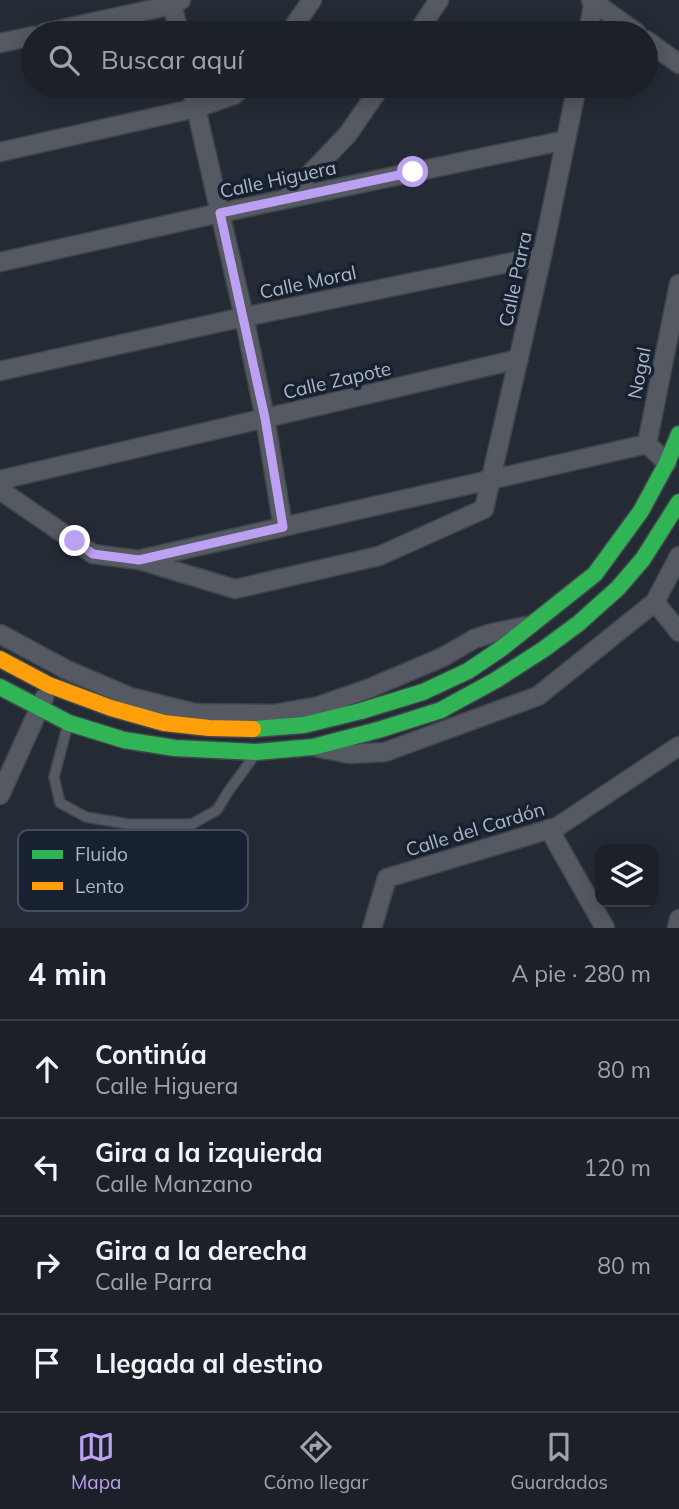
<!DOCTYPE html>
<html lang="es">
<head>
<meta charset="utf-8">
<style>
  body { margin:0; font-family:Mulish,sans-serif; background:#252830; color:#f1f3f6 }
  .controls { position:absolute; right:21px; bottom:21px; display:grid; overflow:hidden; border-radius:14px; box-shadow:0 4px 18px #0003 }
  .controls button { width:63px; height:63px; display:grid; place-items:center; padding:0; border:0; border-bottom:2px solid #3a3e45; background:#1c2028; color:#f1f3f6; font:35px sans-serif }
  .stop { position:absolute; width:21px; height:21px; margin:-16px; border:5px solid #bca0f2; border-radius:50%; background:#fff }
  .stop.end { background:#bca0f2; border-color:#fff; box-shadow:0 2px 7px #0008 }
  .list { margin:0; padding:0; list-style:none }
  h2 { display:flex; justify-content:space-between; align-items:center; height:91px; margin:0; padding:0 28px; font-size:30px }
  h2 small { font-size:23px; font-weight:400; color:#a0a3a8 }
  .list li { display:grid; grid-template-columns:46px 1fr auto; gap:21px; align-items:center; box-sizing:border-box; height:98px; padding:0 28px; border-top:2px solid #3a3e45 }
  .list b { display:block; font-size:26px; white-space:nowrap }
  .list p { margin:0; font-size:23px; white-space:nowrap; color:#a0a3a8 }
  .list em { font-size:23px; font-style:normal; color:#a0a3a8 }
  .icon { flex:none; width:38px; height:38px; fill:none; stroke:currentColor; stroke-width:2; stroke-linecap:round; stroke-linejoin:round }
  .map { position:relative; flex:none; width:679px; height:928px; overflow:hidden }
  .search { position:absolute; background:#1c2028; box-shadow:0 4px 18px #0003; left:21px; right:21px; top:21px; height:77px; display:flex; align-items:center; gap:18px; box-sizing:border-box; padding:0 24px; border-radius:38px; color:#a0a3a8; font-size:26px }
  .sheet { height:483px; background:#1c2028 }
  nav { display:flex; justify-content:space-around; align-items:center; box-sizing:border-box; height:98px; border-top:2px solid #3a3e45; background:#1c2028; font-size:19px; color:#a0a3a8 }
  nav a { display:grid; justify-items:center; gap:4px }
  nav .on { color:#bca0f2 }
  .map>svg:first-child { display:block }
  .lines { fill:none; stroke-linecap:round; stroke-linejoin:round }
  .lane-casing { stroke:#41464d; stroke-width:12 }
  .street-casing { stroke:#41464d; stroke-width:21 }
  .fast-casing { stroke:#41464d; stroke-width:19 }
  .slow-casing { stroke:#41464d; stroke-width:19 }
  .lane { stroke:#545962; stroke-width:9 }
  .street { stroke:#545962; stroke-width:18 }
  .fast { stroke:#30b455; stroke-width:16 }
  .slow { stroke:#ff9f0a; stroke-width:16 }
  .route { stroke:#bca0f2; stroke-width:9 }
  .labels { text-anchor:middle; stroke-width:7; stroke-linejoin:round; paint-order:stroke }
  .street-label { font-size:19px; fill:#adb6c7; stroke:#18212f }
  .key { fill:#18212f; stroke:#454e5d; stroke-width:2 }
  .key-label { font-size:19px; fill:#adb6c7 }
</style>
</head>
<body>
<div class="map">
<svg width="679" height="928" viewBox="0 0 679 928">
  <rect width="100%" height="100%" fill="#252b35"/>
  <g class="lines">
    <defs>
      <path id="lane" d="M68 724 54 777 60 803 86 817 128 824H192L217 810 228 792 254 756"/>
      <path id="street" d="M171 0 179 33
        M591 0 637 33
        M44 33 172 5 181 0
        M289 33 312 0
        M417 33 439 0
        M588 33 594 0
        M646 40 679 64
        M0 43 33 36
        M191 86 244 317 265 418 283 527
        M0 152 196 108 234 95 244 86
        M286 199 348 134 381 86
        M0 262 220 213 566 140
        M0 371 244 317 542 256
        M667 463 647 444 679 284
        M0 480 519 359
        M0 490 93 554 139 560 235 589 379 556 484 509 542 256 577 86
        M142 559 647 444
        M655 602 679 632
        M0 634 67 670 130 697 195 713 273 714 319 706 370 688 443 657 474 639 492 633 527 626
        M319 748 350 754 385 752 538 696 655 602 679 556
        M0 795 44 698
        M549 829 605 928
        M372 928 387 878 557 827 679 746
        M677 928 679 919"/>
      <path id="fast" d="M0 687 69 723 124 740 175 748 256 752 313 747 378 730 441 710 496 680 544 649 579 623 618 588 643 559 679 502
        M253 729 304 725 361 711 423 692 468 671 502 648 595 574 641 511 667 463 679 434"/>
      <path id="slow" d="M0 659 49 685 111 708 164 723 209 728 253 729"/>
    </defs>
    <use href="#lane" class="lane-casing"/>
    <use href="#street" class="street-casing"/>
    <use href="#fast" class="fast-casing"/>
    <use href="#slow" class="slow-casing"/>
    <use href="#lane" class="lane"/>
    <use href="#street" class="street"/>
    <use href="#fast" class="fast"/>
    <use href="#slow" class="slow"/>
  </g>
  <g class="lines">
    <path class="route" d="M75 541 93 554 139 560 283 527 265 418 220 213 413 172"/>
  </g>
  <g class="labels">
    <g class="street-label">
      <text transform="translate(278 179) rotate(-12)" y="7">Calle Higuera</text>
      <text transform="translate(515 279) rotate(-78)" y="7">Calle Parra</text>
      <text transform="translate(308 282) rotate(-12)" y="7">Calle Moral</text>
      <text transform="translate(639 373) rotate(-79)" y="7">Nogal</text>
      <text transform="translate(337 380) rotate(-13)" y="7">Calle Zapote</text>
      <text transform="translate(475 829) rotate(-17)" y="7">Calle del Cardón</text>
    </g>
  </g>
  <rect x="18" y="830" width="230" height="81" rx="10" class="key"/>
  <rect x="32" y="850" width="31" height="9" fill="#30b455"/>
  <rect x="32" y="882" width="31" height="8" fill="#ff9f0a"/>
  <g class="key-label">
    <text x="75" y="861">Fluido</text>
    <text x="75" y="893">Lento</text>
  </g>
</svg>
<div class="controls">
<button><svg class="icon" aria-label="layers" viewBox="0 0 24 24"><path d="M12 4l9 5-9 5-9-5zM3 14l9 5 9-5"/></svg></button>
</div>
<div class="stop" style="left:413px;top:172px"></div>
<div class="stop end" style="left:75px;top:541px"></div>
<div class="search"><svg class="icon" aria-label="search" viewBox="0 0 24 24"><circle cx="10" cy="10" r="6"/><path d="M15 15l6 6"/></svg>Buscar aquí</div>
</div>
<section class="sheet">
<h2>4 min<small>A pie · 280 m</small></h2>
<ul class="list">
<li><svg class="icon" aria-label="ahead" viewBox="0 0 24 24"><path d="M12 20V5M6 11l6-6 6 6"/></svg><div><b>Continúa</b><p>Calle Higuera</p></div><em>80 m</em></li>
<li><svg class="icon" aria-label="left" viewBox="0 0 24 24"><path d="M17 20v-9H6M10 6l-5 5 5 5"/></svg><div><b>Gira a la izquierda</b><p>Calle Manzano</p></div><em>120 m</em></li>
<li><svg class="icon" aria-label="right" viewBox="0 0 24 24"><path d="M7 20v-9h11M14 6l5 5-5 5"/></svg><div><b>Gira a la derecha</b><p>Calle Parra</p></div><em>80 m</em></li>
<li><svg class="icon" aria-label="arrive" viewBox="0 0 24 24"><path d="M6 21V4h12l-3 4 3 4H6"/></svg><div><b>Llegada al destino</b></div></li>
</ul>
</section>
<nav>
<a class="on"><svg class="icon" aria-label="map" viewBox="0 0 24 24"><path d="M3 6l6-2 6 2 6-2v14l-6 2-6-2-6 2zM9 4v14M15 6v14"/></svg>Mapa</a>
<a><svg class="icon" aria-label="directions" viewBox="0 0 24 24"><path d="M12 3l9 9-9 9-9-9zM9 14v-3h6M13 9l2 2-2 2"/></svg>Cómo llegar</a>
<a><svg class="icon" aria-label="saved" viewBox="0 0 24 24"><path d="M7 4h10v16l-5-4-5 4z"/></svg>Guardados</a>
</nav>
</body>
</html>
